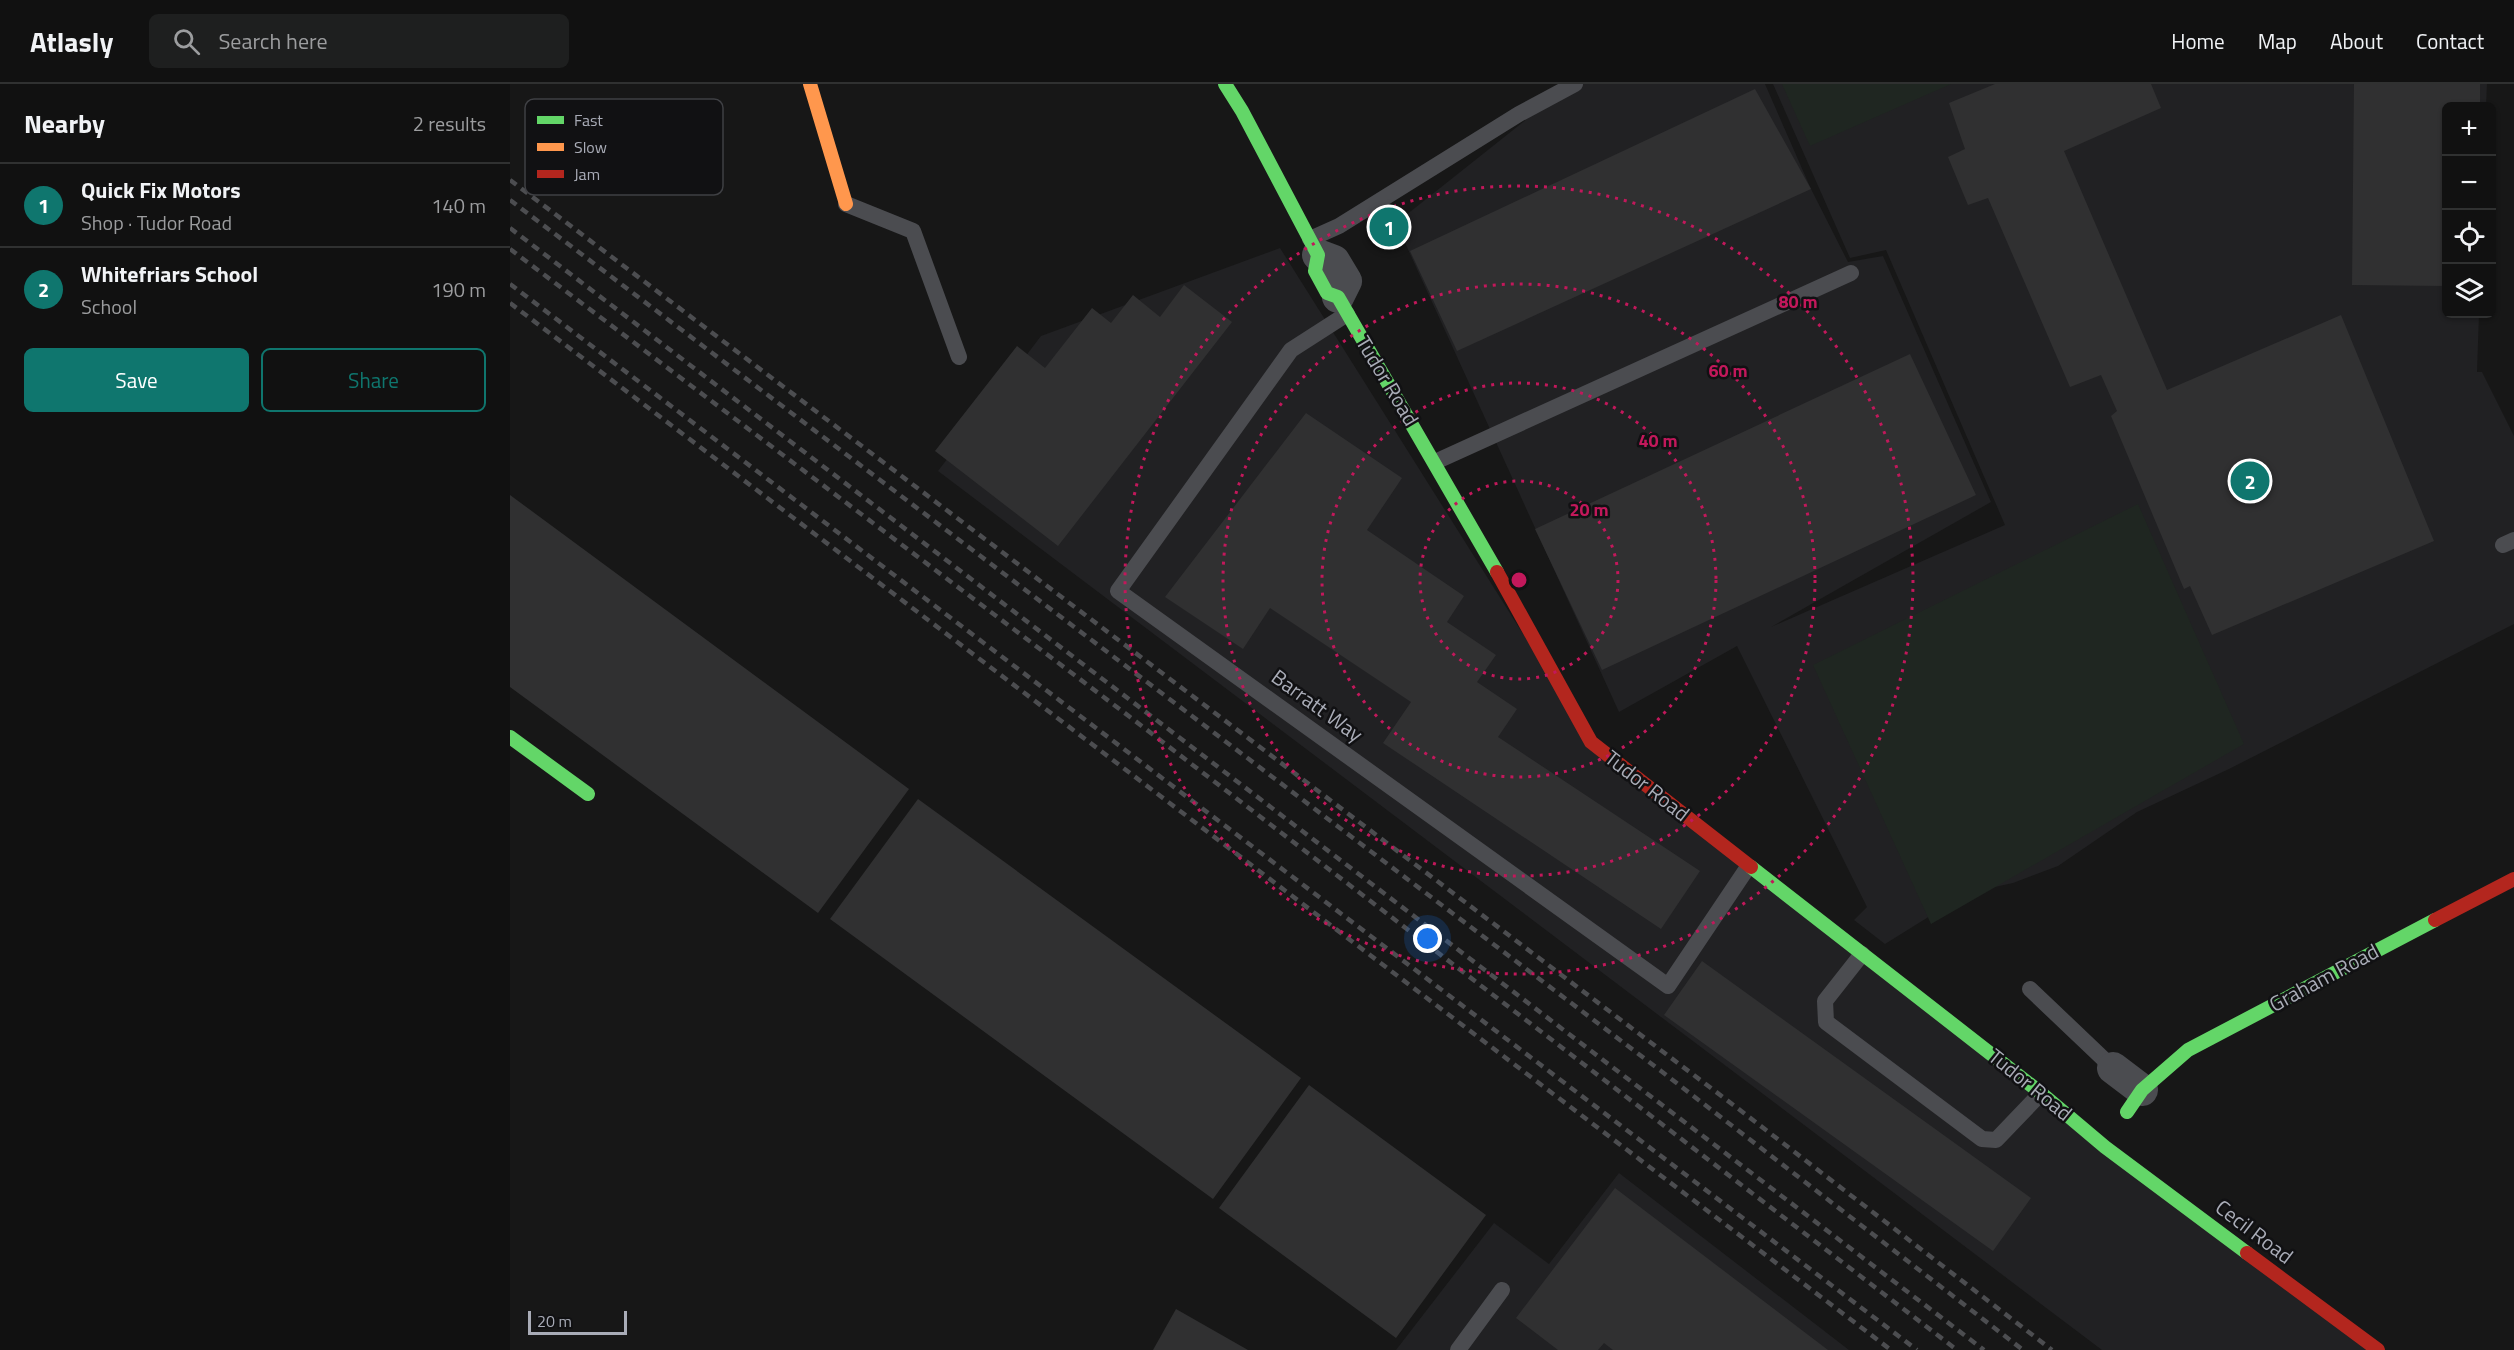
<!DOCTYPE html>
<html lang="en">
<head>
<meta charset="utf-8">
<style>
  body { margin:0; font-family:"Titillium Web",sans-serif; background:#1e1f1f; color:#f1f3f6 }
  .controls { position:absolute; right:18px; top:18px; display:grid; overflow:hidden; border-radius:9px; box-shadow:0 2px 4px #0004 }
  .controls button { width:54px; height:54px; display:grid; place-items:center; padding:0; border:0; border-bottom:2px solid #303131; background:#111; color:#f1f3f6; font:30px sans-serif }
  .scale { position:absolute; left:18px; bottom:15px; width:99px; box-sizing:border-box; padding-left:6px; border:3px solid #a9acb7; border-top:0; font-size:16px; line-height:21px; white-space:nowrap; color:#a9acb7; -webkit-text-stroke:4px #111113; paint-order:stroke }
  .you { position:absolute; left:918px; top:855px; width:21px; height:21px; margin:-15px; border:4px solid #fff; border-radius:50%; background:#1a73e8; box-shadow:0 0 0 9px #1a73e833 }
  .badge { display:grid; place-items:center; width:39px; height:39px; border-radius:50%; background:#0f766e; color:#fff; font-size:20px; font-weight:700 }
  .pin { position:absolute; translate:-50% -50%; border:3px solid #fff; box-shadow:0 2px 6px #0006 }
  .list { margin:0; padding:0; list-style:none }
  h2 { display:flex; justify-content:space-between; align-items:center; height:78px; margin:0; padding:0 24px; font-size:26px }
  h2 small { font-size:20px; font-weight:400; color:#9c9d9f }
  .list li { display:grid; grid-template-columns:39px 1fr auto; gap:18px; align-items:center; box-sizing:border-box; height:84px; padding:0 24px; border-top:2px solid #303131 }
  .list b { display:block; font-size:22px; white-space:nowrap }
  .list p { margin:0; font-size:20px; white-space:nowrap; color:#9c9d9f }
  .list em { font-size:20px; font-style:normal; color:#9c9d9f }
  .actions { display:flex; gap:12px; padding:18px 24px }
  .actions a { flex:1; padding:14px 0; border:2px solid #0f766e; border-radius:9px; text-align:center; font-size:21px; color:#0f766e }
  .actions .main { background:#0f766e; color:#fff }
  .icon { flex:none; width:33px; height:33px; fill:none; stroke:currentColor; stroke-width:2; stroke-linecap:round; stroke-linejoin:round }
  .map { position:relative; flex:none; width:2004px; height:1266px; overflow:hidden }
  header { display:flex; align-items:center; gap:36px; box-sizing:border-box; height:84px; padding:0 30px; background:#111; border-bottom:2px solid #303131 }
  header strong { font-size:28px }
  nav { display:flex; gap:33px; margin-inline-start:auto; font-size:21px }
  .search { width:420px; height:54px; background:#1e1f1f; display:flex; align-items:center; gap:15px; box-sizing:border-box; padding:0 21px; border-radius:9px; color:#9c9d9f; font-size:22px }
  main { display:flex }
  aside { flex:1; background:#111 }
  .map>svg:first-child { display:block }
  .built { fill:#212123 }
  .green { fill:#1f2621 }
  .building { fill:#303031 }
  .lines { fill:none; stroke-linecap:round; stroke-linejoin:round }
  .lane { stroke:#4b4c50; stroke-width:16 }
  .street { stroke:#4b4c50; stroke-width:32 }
  .fast { stroke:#63d668; stroke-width:14 }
  .slow { stroke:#ff974d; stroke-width:14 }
  .jam { stroke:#b3261e; stroke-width:14 }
  .rail { stroke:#4c4d50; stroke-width:4.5; stroke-dasharray:8 6; stroke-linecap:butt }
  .ring { fill:none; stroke:#c2185b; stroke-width:3; stroke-dasharray:3 6 }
  .labels { text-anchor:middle; stroke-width:5; stroke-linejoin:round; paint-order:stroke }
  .street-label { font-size:21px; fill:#a9acb7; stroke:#111113 }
  .key { fill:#111113; stroke:#3f4044; stroke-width:1.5 }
  .key-label { font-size:16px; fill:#a9acb7 }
  .centre { fill:#c2185b; stroke:#111113; stroke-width:3 }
  .ring-label { font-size:18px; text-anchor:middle; font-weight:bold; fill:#c2185b; stroke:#111113; stroke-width:5; stroke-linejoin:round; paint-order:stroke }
</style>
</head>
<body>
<header>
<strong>Atlasly</strong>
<div class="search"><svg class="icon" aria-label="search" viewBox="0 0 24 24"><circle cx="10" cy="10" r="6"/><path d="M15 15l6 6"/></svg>Search here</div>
<nav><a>Home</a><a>Map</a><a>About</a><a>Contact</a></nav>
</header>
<main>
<aside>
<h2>Nearby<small>2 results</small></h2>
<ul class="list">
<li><span class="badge">1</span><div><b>Quick Fix Motors</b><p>Shop · Tudor Road</p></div><em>140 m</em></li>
<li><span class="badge">2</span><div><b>Whitefriars School</b><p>School</p></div><em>190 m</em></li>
</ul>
<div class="actions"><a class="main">Save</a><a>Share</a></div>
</aside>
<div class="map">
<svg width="2004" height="1266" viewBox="0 0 2004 1266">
  <rect width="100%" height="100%" fill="#171717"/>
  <path class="built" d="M1061 0H1255L1301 105 1338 178 1373 172 1481 418 1261 543 1495 441 1376 166 1340 174 1263 0H1977L1976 22H1936V230H1969L1967 288H1972L2004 352V540L1719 685 1627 728 1548 782 1503 799 1457 809 1375 860 1344 836 1357 823 1227 562 1109 628 886 139Z
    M770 164 1081 658 1868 1266H1592L428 387 531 252Z
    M1109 1089 1339 1266H886L984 1139 1039 1180Z"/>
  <path class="green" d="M1272 0H1441L1300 62Z
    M1628 420 1734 660 1421 840 1303 581Z"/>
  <path class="building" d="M1485 0H1641L1651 24 1554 67 1657 306 1831 231 1924 457 1702 551 1680 502 1674 505 1601 332 1607 327 1591 291 1560 303 1478 114 1458 121 1438 73 1455 65 1439 19Z
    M1844 0H1970V22H1936V202L1842 201Z
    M1245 5 1301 105 947 267 900 167Z
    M674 201 722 238 548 462 425 367 507 262 535 284 582 224 601 239 623 211 650 233Z
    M1400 270 1466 411 1092 586 1025 445Z
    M796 329 892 394 857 446 954 512 937 538 986 571 967 598 1007 625 988 653 1190 787 1151 845 873 659 901 618 760 524 733 565 655 513Z
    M0 411 399 705 308 829 0 603Z
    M408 715 791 994 703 1115 320 835Z
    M1192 877 1521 1114 1483 1167 1154 931Z
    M799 1001 976 1131 886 1254 709 1124Z
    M1105 1104 1318 1266H1103L1094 1259 1088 1266H1048L1006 1234Z
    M666 1225 738 1266H643Z"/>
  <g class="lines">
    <path class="lane" d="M336 120 403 147 449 273
      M800 155 829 142 1009 30 1065 0
      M837 230 781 266 608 507 1158 902 1238 783
      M925 378 1341 189
      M1993 461 2004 456
      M1352 870 1315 917 1316 938 1472 1055 1486 1056 1531 1009
      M1520 905 1603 984
      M948 1266 992 1206"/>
    <path class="street" d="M808 171 824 177 836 197 828 213
      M1603 984 1632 1006"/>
    <path class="fast" d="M715 0 732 27 808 171 805 187 817 209 828 213 987 488
      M0 653 78 710
      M1241 783 1531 1009 1595 1063 1737 1169
      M1617 1028 1632 1006 1678 966 1925 836"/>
    <path class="slow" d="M300 0 336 120"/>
    <path class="jam" d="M987 488 1081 658 1241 783
      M1925 836 2004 795
      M1737 1169 1868 1266"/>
    <path class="rail" d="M0 96 1226 1023 1542 1266
      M0 116 1151 987 1513 1266
      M0 144 1474 1266
      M0 165 620 633 1447 1266
      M0 200 1407 1266
      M0 219 1381 1266"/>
  </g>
  <g class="ring">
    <circle cx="1009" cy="496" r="99"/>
    <circle cx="1009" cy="496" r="197"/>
    <circle cx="1009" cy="496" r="296"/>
    <circle cx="1009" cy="496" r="394"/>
  </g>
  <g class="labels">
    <g class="street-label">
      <text transform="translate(877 297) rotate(59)" y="7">Tudor Road</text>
      <text transform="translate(807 622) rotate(36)" y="7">Barratt Way</text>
      <text transform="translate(1137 702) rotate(38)" y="7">Tudor Road</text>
      <text transform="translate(1814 894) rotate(-28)" y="7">Graham Road</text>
      <text transform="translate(1520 1001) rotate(39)" y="7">Tudor Road</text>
      <text transform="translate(1744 1148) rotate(37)" y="7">Cecil Road</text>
    </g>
  </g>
  <rect x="15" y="15" width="198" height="96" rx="9" class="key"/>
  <rect x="27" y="32" width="27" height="8" fill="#63d668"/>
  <rect x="27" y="59" width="27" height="8" fill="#ff974d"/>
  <rect x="27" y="86" width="27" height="8" fill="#b3261e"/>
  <g class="key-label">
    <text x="64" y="42">Fast</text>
    <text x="64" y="69">Slow</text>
    <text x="64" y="96">Jam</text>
  </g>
  <circle cx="1009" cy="496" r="9" class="centre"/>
  <g class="ring-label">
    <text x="1288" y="224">80 m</text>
    <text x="1218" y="293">60 m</text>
    <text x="1148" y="363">40 m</text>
    <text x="1079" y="432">20 m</text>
  </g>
</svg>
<div class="controls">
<button>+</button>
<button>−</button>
<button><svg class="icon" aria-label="locate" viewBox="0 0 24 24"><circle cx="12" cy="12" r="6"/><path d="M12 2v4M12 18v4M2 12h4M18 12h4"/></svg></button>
<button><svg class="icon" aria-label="layers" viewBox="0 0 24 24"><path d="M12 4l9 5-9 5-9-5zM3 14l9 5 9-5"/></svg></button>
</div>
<div class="scale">20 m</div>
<div class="you"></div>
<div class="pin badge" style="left:879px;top:143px">1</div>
<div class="pin badge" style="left:1740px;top:397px">2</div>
</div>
</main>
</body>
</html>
